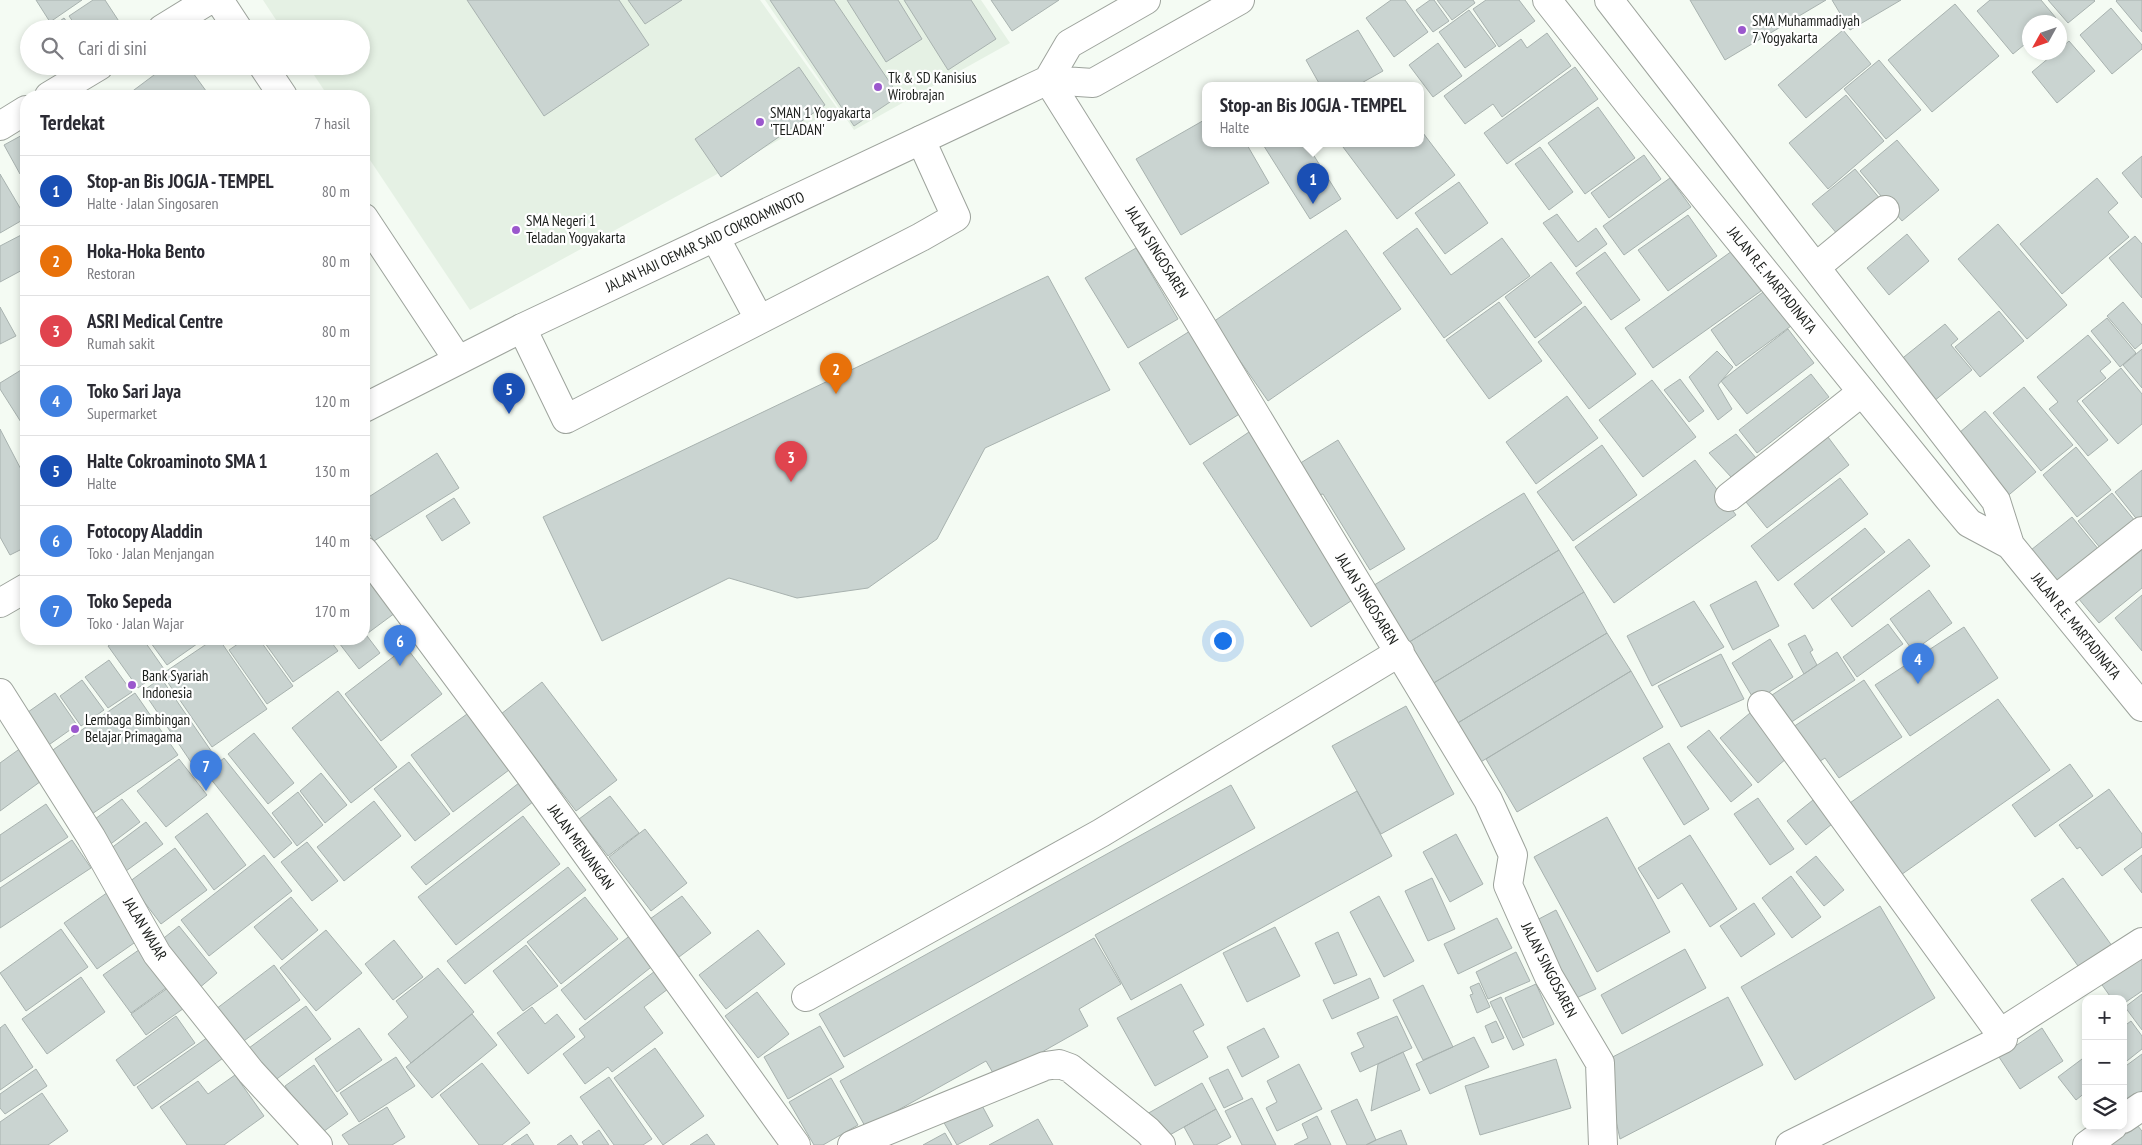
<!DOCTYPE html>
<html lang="id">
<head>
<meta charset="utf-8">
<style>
  body { margin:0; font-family:"PT Sans Narrow",sans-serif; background:#f7f7f7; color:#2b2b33 }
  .controls { position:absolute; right:15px; bottom:15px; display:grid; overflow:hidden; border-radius:10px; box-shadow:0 2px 8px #0003 }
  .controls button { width:45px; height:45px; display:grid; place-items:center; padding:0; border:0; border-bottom:1px solid #e1e1e2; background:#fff; color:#2b2b33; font:25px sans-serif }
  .compass { position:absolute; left:2022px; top:15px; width:45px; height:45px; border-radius:50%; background:#fff; box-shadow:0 2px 8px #0003; rotate:230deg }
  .you { position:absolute; left:1222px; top:640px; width:18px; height:18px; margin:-12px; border:4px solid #fff; border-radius:50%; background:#1a73e8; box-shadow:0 0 0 8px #1a73e833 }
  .badge { display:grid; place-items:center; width:32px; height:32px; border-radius:50%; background:#9b58cd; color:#fff; font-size:16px; font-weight:700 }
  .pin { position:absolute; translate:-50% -41px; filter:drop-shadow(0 1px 2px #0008) }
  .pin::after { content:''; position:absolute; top:26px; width:18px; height:15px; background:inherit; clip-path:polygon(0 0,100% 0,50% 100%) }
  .popup { position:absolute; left:1202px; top:82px; width:222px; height:65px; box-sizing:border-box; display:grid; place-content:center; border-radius:10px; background:#fff; filter:drop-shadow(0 1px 4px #0005); font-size:16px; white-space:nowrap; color:#7c7c81 }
  .popup b { font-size:19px; color:#2b2b33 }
  .popup::after { content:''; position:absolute; left:50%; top:100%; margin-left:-10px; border:10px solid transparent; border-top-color:#fff }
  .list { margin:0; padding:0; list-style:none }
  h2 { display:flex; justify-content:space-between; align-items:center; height:65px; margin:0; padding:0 20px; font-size:21px }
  h2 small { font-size:16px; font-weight:400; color:#7c7c81 }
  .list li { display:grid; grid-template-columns:32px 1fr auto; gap:15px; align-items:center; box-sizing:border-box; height:70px; padding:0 20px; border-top:1px solid #e1e1e2 }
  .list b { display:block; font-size:19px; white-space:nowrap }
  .list p { margin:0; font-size:16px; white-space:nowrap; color:#7c7c81 }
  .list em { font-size:16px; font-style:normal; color:#7c7c81 }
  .icon { flex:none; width:28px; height:28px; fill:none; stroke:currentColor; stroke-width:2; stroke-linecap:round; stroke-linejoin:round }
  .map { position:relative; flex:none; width:2142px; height:1145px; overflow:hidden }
  .search { position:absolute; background:#fff; box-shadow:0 2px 8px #0003; left:20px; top:20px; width:350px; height:55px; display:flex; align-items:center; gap:12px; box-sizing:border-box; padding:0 18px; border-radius:28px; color:#7c7c81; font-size:19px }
  .panel { position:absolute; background:#fff; box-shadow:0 2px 8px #0003; left:20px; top:90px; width:350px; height:555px; border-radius:20px }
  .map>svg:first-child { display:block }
  .built { fill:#e5f1e4 }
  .building { fill:#cad4d1; stroke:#a8b2af }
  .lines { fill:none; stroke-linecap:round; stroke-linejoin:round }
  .minor-casing { stroke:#9da39c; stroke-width:30 }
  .major-casing { stroke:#9da39c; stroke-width:30 }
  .minor { stroke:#fff; stroke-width:28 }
  .major { stroke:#fff; stroke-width:28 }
  .poi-dot { fill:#9b58cd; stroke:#fff; stroke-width:2 }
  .labels { text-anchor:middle; stroke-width:4.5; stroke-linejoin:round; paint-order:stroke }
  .poi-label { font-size:15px; fill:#1a1d1a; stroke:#fff; text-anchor:start }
  .street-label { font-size:15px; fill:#1a1d1a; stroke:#fff }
</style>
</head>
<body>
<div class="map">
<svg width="2142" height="1145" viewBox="0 0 2142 1145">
  <rect width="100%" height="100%" fill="#f4fbf3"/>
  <path class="built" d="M263 0H760L837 108 470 310 364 151V96H328L308 66H361V29H282Z
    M765 0H981L1010 43 854 130Z"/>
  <path class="building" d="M36 0H82L50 22Z
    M93 0H105L124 29H78L69 16Z
    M467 0H619L649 45 544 116Z
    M628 0H682L645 24Z
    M770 0H834L899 96 854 126Z
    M847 0H898L922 39 886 62Z
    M904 0H971L996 39 948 70Z
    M991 0H1059L1012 31Z
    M1391 0H1405L1428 32 1394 57 1366 18Z
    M1430 0H1434L1449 21 1433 32 1416 10Z
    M1437 0H1473L1475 3 1452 20Z
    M1486 0H1519L1535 21 1499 47 1473 9Z
    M1690 0H1826L1725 60Z
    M1832 0H1901L1850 30Z
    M1990 0H2041L2056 18 2051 22H2030V40L2013 54 1977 11Z
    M2048 0H2094L2095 1 2068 23Z
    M2117 0H2142V32L2116 1Z
    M1955 4 1999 56 1932 112 1888 60Z
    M2111 8 2142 45V49L2112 74 2080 35Z
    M1469 10 1496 46 1465 68 1439 32Z
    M64 18 72 29H49Z
    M1358 30 1383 71 1358 85H1320L1306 60Z
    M1843 30 1871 64 1806 118 1778 85Z
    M1547 33 1571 66 1502 117 1493 104 1465 124 1444 96 1521 39 1527 48Z
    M2069 41 2095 71 2057 103 2032 72 2056 52H2060V49Z
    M1438 43 1462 76 1433 97 1409 65Z
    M1879 60 1921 110 1886 139 1844 89Z
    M166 66H188L209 95 207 96H126Z
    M799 67 825 105 721 177 695 139Z
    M1575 67 1598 99 1507 164 1484 133Z
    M1846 95 1884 141 1828 189 1789 143Z
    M1598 107 1635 158 1585 194 1548 143Z
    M1206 119V143H1246L1269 183 1181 235 1136 159Z
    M1420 129 1455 175 1397 219 1340 143H1420Z
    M26 133V171L20 174 4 145Z
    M1897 140 1939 190 1902 221 1860 171Z
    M1262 143H1306L1341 199 1310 219Z
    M1540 147 1573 192 1549 210 1515 164Z
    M1644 155 1661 179 1609 218 1591 193Z
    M2142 156V198L2122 173Z
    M1855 169 1881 200 1838 235 1812 204Z
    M0 174 26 218 0 233Z
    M1670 178 1691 207 1624 255 1603 226Z
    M2097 178 2118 203 2108 212 2129 237 2062 294 2020 244Z
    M1459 182 1488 223 1445 254 1415 213Z
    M1557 214 1578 242 1596 228 1607 244 1576 267 1543 223Z
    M1688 215 1717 256 1668 291 1638 250Z
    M1998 224 2067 305 2027 339 1958 259Z
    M1417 228 1451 275 1502 238 1530 276 1444 338 1383 253Z
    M1346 230 1401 309 1268 401 1213 322Z
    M25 233 26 268 0 282V246Z
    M1907 234 1929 261 1889 295 1867 268Z
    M2135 236 2142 244V298L2109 258Z
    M1136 248 1178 319 1128 348 1085 278Z
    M1732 251 1761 291 1653 368 1625 328Z
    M1605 252 1640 300 1611 320 1576 273Z
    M1551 262 1582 303 1535 338 1505 297Z
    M1048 276 1110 390 985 448 937 539 868 588 797 598 729 578 602 641 543 517Z
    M1766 290 1791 326 1736 366 1711 330Z
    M1499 302 1542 361 1489 399 1446 340Z
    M2123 302 2142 325V343L2135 349 2107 316Z
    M1585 306 1636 374 1589 409 1538 342Z
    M0 307 16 336 0 344Z
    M1999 311 2024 341 1980 377 1955 347Z
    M2107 318 2136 353 2120 367 2091 331Z
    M1945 324 1958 339 1951 345 1972 370 1928 406 1894 365Z
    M1788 329 1814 363 1747 414 1721 381Z
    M1190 331 1241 413 1190 445 1139 363Z
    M2088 335 2111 362 2100 371 2106 378 2077 401 2108 440 2088 456 2049 409 2058 402 2037 377Z
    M2142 349V388L2123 365Z
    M1717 351 1733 367 1718 385 1732 409 1718 420 1689 377Z
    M26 367V430L0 389V383Z
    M2121 368 2142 394V424L2118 444 2082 401Z
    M1811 374 1829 397 1757 453 1739 430Z
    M1680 379 1704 411 1689 422 1664 390Z
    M1652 380 1696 437 1643 477 1599 420Z
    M2024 387 2073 445 2041 471 1993 413Z
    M1567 396 1598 438 1536 484 1506 442Z
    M1985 411 2036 472 2004 499 1953 438Z
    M0 429 26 479V547L10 555 0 537Z
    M1249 432 1357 597 1311 627 1203 463Z
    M1825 433 1849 465 1767 528 1742 497Z
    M1736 434 1756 458 1731 477 1709 453Z
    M1338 440 1405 549 1370 570 1323 494 1313 496 1294 467Z
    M1602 445 1637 495 1573 541 1537 492Z
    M2076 447 2111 490 2077 517 2043 475Z
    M437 453 459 488 374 541 364 525V500Z
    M1695 460 1736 515 1614 603 1575 547Z
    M2142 470V519L2139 522 2115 492Z
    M1840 478 1868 514 1778 581 1751 546Z
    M1524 493 1559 550 1406 644 1371 587Z
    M2112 493 2140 527 2106 555 2078 521Z
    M454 498 470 523 442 541 426 516Z
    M2072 517 2104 556 2063 589 2031 550Z
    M1865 528 1885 552 1813 609 1794 584Z
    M1909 539 1930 566 1852 627 1831 599Z
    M2142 547V588L2099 623 2073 592Z
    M1559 550 1584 592 1432 684 1406 644Z
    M364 563 399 610 368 633 364 627Z
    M1756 581 1779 626 1733 650 1710 605Z
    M1929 590 1952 623 1913 651 1890 619Z
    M1584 592 1607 633 1456 724 1432 684Z
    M2142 595V651L2115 618Z
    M1694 601 1724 647 1652 686 1627 636Z
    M1888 624 1903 644 1857 677 1843 657Z
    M1964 627 1998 678 1910 736 1875 685Z
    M364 632 380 653 359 669 336 639H364Z
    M1607 633 1631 671 1479 763 1456 724Z
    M1805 635 1813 650 1810 652 1817 665 1804 674 1788 644Z
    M119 639H143L164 669 138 688 108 646Z
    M148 639H204L167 665Z
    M214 639H219L267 709 212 747 162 674Z
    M245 639H259L293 686 267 704 229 650Z
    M262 639H329L338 651 293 682Z
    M1770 639 1793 677 1755 701 1732 663Z
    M406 647 442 694 381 741 345 694Z
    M1837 652 1855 680 1787 725 1769 697Z
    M1721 654 1744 699 1681 727 1658 686Z
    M109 660 132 692 108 708 85 677Z
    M1631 671 1663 727 1517 812 1486 759Z
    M161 678 216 758 197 771 143 691Z
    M82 680 104 710 81 726 60 696Z
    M1864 680 1902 737 1839 778 1825 758 1814 765 1790 729Z
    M542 682 617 780 576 811 501 714Z
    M338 691 397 767 351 803 292 728Z
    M55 693 77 725 43 749 21 717Z
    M135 693 178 755 89 816 47 754Z
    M1998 699 2050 770 1898 877 1847 805Z
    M1406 706 1454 794 1381 834 1332 746Z
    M1750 713 1787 758 1758 783 1720 738Z
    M467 714 509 770 453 812 411 755Z
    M1709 730 1752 785 1731 802 1687 747Z
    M254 733 294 783 268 804 228 754Z
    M1669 743 1709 809 1684 825 1643 758Z
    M25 745 48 776 0 811V763Z
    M224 758 292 843 274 858 206 773Z
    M179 759 207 795 166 827 137 791Z
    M409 762 450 814 415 841 374 789Z
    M2070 764 2093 796 2035 837 2012 805Z
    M321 773 347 805 325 823 300 791Z
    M524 779 538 798 426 885 411 867Z
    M1231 785 1255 828 844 1057 819 1014Z
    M2109 789 2142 834V847L2102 876 2080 847 2077 849 2059 825Z
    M1357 791 1392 856 1131 1000 1095 935Z
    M298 792 323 825 297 846 272 813Z
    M610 796 639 833 608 856 579 819Z
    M1758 798 1794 849 1770 865 1734 814Z
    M122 799 140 822 108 846 91 822Z
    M1813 800 1832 824 1806 845 1787 821Z
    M374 801 401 836 344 881 317 847Z
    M46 804 68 837 0 882V835Z
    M207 813 246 865 214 890 175 837Z
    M523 816 560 864 456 945 418 897Z
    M1607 817 1670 932 1597 972 1534 857Z
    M146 822 163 844 126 871 110 849Z
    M645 829 687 883 651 911 609 857Z
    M1456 834 1483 884 1450 902 1423 852Z
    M1690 835 1737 909 1710 927 1682 883 1658 899 1638 868Z
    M72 840 91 868 0 928V888Z
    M307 842 338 881 312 901 281 862Z
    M175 848 207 890 161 924 129 882Z
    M264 855 292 891 209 956 181 920Z
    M2142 855V893L2124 869Z
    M1816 856 1844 890 1824 906 1796 872Z
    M568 867 586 890 465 984 447 961Z
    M1791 876 1821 917 1792 938 1762 898Z
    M1432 878 1455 929 1428 941 1405 891Z
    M2063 878 2115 950 2083 973 2031 900Z
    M111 890 144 936 97 969 64 923Z
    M682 896 711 933 679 957 650 919Z
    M1379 896 1414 961 1384 977 1350 912Z
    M291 897 318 930 282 960 254 927Z
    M585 897 618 939 561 984 527 942Z
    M1754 903 1775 934 1741 957 1720 926Z
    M1880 906 1935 998 1795 1080 1741 987Z
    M1556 910 1596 989 1572 1000 1533 922Z
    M1497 918 1512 948 1458 974 1444 944Z
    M179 926 217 973 198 989 160 941Z
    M1275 927 1300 976 1247 1002 1223 953Z
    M61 929 88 967 26 1011 0 973Z
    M326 930 362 973 316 1011 280 968Z
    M758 930 785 964 726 1009 699 975Z
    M1338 932 1357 975 1334 984 1315 943Z
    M632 934 655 964 585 1020 561 990Z
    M1094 938 1121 984 1079 1009 1088 1026 996 1078 986 1061 866 1128 840 1081Z
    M394 940 423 977 393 1000 365 964Z
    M526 945 558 986 523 1011 493 971Z
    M143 947 170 985 131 1013 103 975Z
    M1685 949 1706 988 1622 1034 1601 995Z
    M1516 952 1530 981 1488 999 1476 972Z
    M2142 952V991L2123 1004V999H2112L2100 982Z
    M274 965 300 1000 241 1043 216 1009Z
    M438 968 474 1012 411 1063 388 1034 408 1017 396 1001Z
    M659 968 672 986 644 1007 663 1033 612 1072 608 1067 585 1084 563 1054 585 1037 579 1029Z
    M81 977 105 1012 47 1054 22 1019Z
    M1370 978 1379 998 1332 1019 1323 1000Z
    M1479 983 1490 1007 1477 1013 1470 995 1473 994 1470 987Z
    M1181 984 1204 1025 1193 1031 1208 1057 1155 1086 1117 1018Z
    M1536 984 1554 1024 1523 1038 1505 998Z
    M172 985 187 1006 146 1035 131 1014Z
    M1423 985 1453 1047 1423 1060 1393 1000Z
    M757 992 789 1034 758 1058 725 1016Z
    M2142 994V1030L2125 1007Z
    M1501 997 1524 1045 1513 1050 1490 1002Z
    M1728 997 1763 1065 1620 1139 1603 1062Z
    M306 1006 331 1039 274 1081 249 1048Z
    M532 1007 545 1024 557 1014 575 1037 528 1074 497 1033Z
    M472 1014 497 1045 432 1098 406 1067Z
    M176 1016 195 1043 134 1086 116 1060Z
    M1397 1016 1412 1048 1360 1072 1351 1053 1364 1047 1357 1033Z
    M1496 1021 1504 1038 1492 1043 1485 1026Z
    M2131 1021 2142 1036V1049L2123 1064V1027Z
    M5 1024 33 1067 0 1090V1028Z
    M820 1026 844 1067 788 1099 764 1057Z
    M359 1028 382 1060 337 1092 315 1059Z
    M1264 1028 1279 1057 1242 1077 1227 1047Z
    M2042 1028 2063 1061 2020 1089 1999 1057Z
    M211 1035 226 1056 152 1109 137 1087Z
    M1474 1037 1489 1067 1430 1094 1416 1064Z
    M655 1048 704 1116 663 1145 614 1078Z
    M1403 1052 1420 1090 1371 1111 1378 1064Z
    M2142 1054V1095L2123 1109V1068Z
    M2086 1056V1092L2076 1100 2058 1077Z
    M396 1057 415 1086 359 1122 340 1093Z
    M1556 1059 1571 1108 1480 1135 1465 1086Z
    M482 1063 530 1123 502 1145H479L440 1095Z
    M1299 1064 1322 1109 1277 1131 1266 1108 1277 1102 1267 1081Z
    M314 1065 348 1114 320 1134 285 1086Z
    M36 1069 47 1086 5 1114 0 1108V1094Z
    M1228 1069 1243 1099 1224 1108 1209 1078Z
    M235 1075 264 1116 224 1145H187L160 1107 198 1081 208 1094Z
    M609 1077 652 1139 643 1145H614L580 1097Z
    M831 1078 858 1125 823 1145H814L789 1102Z
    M1202 1083 1216 1109 1159 1141 1145 1115Z
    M42 1093 68 1131 48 1145H0V1122Z
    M1252 1098 1276 1145H1242L1225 1111Z
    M1357 1099 1376 1140 1366 1145H1347L1331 1111Z
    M979 1100 993 1126 957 1145 943 1121Z
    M387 1107 405 1137 392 1145H349L342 1135Z
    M1216 1109 1231 1137 1216 1145H1194L1184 1127Z
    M1317 1116 1331 1145H1294L1308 1138 1302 1124Z
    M1038 1119 1053 1145H989Z
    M2132 1119 2142 1131V1145H2100Z
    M599 1130 609 1145H584L582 1142Z
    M1401 1130 1407 1145H1366L1376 1140Z
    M945 1133 952 1145H923Z
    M527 1134 534 1145H511Z
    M707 1134 715 1145H690Z
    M571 1135 578 1145H557Z"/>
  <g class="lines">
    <defs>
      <path id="minor" d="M219 0 238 29
        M162 29 209 0
        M263 66 283 96
        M1048 80 1194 313 1488 800 1513 855 1508 885 1549 977 1600 1063 1603 1145
        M49 96 99 66
        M0 126 26 110
        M364 218 458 360
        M715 237 759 319
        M1816 267 1885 210
        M522 328 566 419 921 237 956 217 921 140
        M1729 497 1862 392
        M364 551 527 771 796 1145
        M2055 600 2142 531
        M0 693 91 837 157 954 251 1072 318 1145
        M1762 705 2000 1033
        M806 997 1101 833 1400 652
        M2123 1119 2142 1106
        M852 1145 1045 1066 1059 1064 1070 1068 1148 1131 1161 1145
        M1790 1145 2003 1039 2000 1033 2142 942
        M2087 1145 2113 1126"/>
      <path id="major" d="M1547 0 1629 104 1948 498 1969 523 2010 545
        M1609 0 1996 501 2010 545 2142 707
        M1048 80 1069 44 1146 0
        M364 408 522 328 1048 80 1093 83 1240 0
        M0 603 26 588"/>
    </defs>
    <use href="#minor" class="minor-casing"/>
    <use href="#major" class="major-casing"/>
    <use href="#minor" class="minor"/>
    <use href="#major" class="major"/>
  </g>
  <g class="poi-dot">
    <circle cx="1742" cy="30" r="5"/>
    <circle cx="878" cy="87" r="5"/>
    <circle cx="760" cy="122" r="5"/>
    <circle cx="516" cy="230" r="5"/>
    <circle cx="132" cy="685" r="5"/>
    <circle cx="75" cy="729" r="5"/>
  </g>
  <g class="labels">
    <g class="poi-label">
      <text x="1752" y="26">SMA Muhammadiyah<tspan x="1752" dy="17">7 Yogyakarta</tspan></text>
      <text x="888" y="83">Tk &amp; SD Kanisius<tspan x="888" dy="17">Wirobrajan</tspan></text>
      <text x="770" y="118">SMAN 1 Yogyakarta<tspan x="770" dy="17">'TELADAN'</tspan></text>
      <text x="526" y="226">SMA Negeri 1<tspan x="526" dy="17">Teladan Yogyakarta</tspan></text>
      <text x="142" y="681">Bank Syariah<tspan x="142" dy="17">Indonesia</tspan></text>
      <text x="85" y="725">Lembaga Bimbingan<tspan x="85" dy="17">Belajar Primagama</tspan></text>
    </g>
    <g class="street-label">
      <text transform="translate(705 242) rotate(-25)" y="5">JALAN HAJI OEMAR SAID COKROAMINOTO</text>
      <text transform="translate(1157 252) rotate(58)" y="5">JALAN SINGOSAREN</text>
      <text transform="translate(1772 280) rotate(51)" y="5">JALAN R.E. MARTADINATA</text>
      <text transform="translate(1367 599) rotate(58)" y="5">JALAN SINGOSAREN</text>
      <text transform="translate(2076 626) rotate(51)" y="5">JALAN R.E. MARTADINATA</text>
      <text transform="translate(581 847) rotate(54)" y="5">JALAN MENJANGAN</text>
      <text transform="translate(145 929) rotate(59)" y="5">JALAN WAJAR</text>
      <text transform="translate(1549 970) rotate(63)" y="5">JALAN SINGOSAREN</text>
    </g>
  </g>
</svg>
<div class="controls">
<button>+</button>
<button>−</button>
<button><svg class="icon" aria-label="layers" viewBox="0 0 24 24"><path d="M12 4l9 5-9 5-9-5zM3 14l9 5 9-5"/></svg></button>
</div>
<svg class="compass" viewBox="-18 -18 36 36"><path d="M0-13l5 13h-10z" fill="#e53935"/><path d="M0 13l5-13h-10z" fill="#7c7c81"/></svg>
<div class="you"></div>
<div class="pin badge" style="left:1313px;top:204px;background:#1a4fb4">1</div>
<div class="popup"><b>Stop-an Bis JOGJA - TEMPEL</b>Halte</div>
<div class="pin badge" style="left:836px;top:394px;background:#e8710a">2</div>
<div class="pin badge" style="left:791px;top:482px;background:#e0444e">3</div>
<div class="pin badge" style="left:1918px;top:684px;background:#3f7fe0">4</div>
<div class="pin badge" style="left:509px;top:414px;background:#1a4fb4">5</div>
<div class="pin badge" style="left:400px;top:666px;background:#3f7fe0">6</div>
<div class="pin badge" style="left:206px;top:791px;background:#3f7fe0">7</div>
<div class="search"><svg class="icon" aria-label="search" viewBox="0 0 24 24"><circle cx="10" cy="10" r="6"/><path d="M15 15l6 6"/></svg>Cari di sini</div>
<section class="panel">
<h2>Terdekat<small>7 hasil</small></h2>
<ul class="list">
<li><span class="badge" style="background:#1a4fb4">1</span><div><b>Stop-an Bis JOGJA - TEMPEL</b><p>Halte · Jalan Singosaren</p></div><em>80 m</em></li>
<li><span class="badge" style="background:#e8710a">2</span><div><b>Hoka-Hoka Bento</b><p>Restoran</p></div><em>80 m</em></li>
<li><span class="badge" style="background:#e0444e">3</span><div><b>ASRI Medical Centre</b><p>Rumah sakit</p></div><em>80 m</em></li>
<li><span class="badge" style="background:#3f7fe0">4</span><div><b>Toko Sari Jaya</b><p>Supermarket</p></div><em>120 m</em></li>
<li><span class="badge" style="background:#1a4fb4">5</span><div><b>Halte Cokroaminoto SMA 1</b><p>Halte</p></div><em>130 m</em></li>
<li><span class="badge" style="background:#3f7fe0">6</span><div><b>Fotocopy Aladdin</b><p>Toko · Jalan Menjangan</p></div><em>140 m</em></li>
<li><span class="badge" style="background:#3f7fe0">7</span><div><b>Toko Sepeda</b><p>Toko · Jalan Wajar</p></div><em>170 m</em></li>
</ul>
</section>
</div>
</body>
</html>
